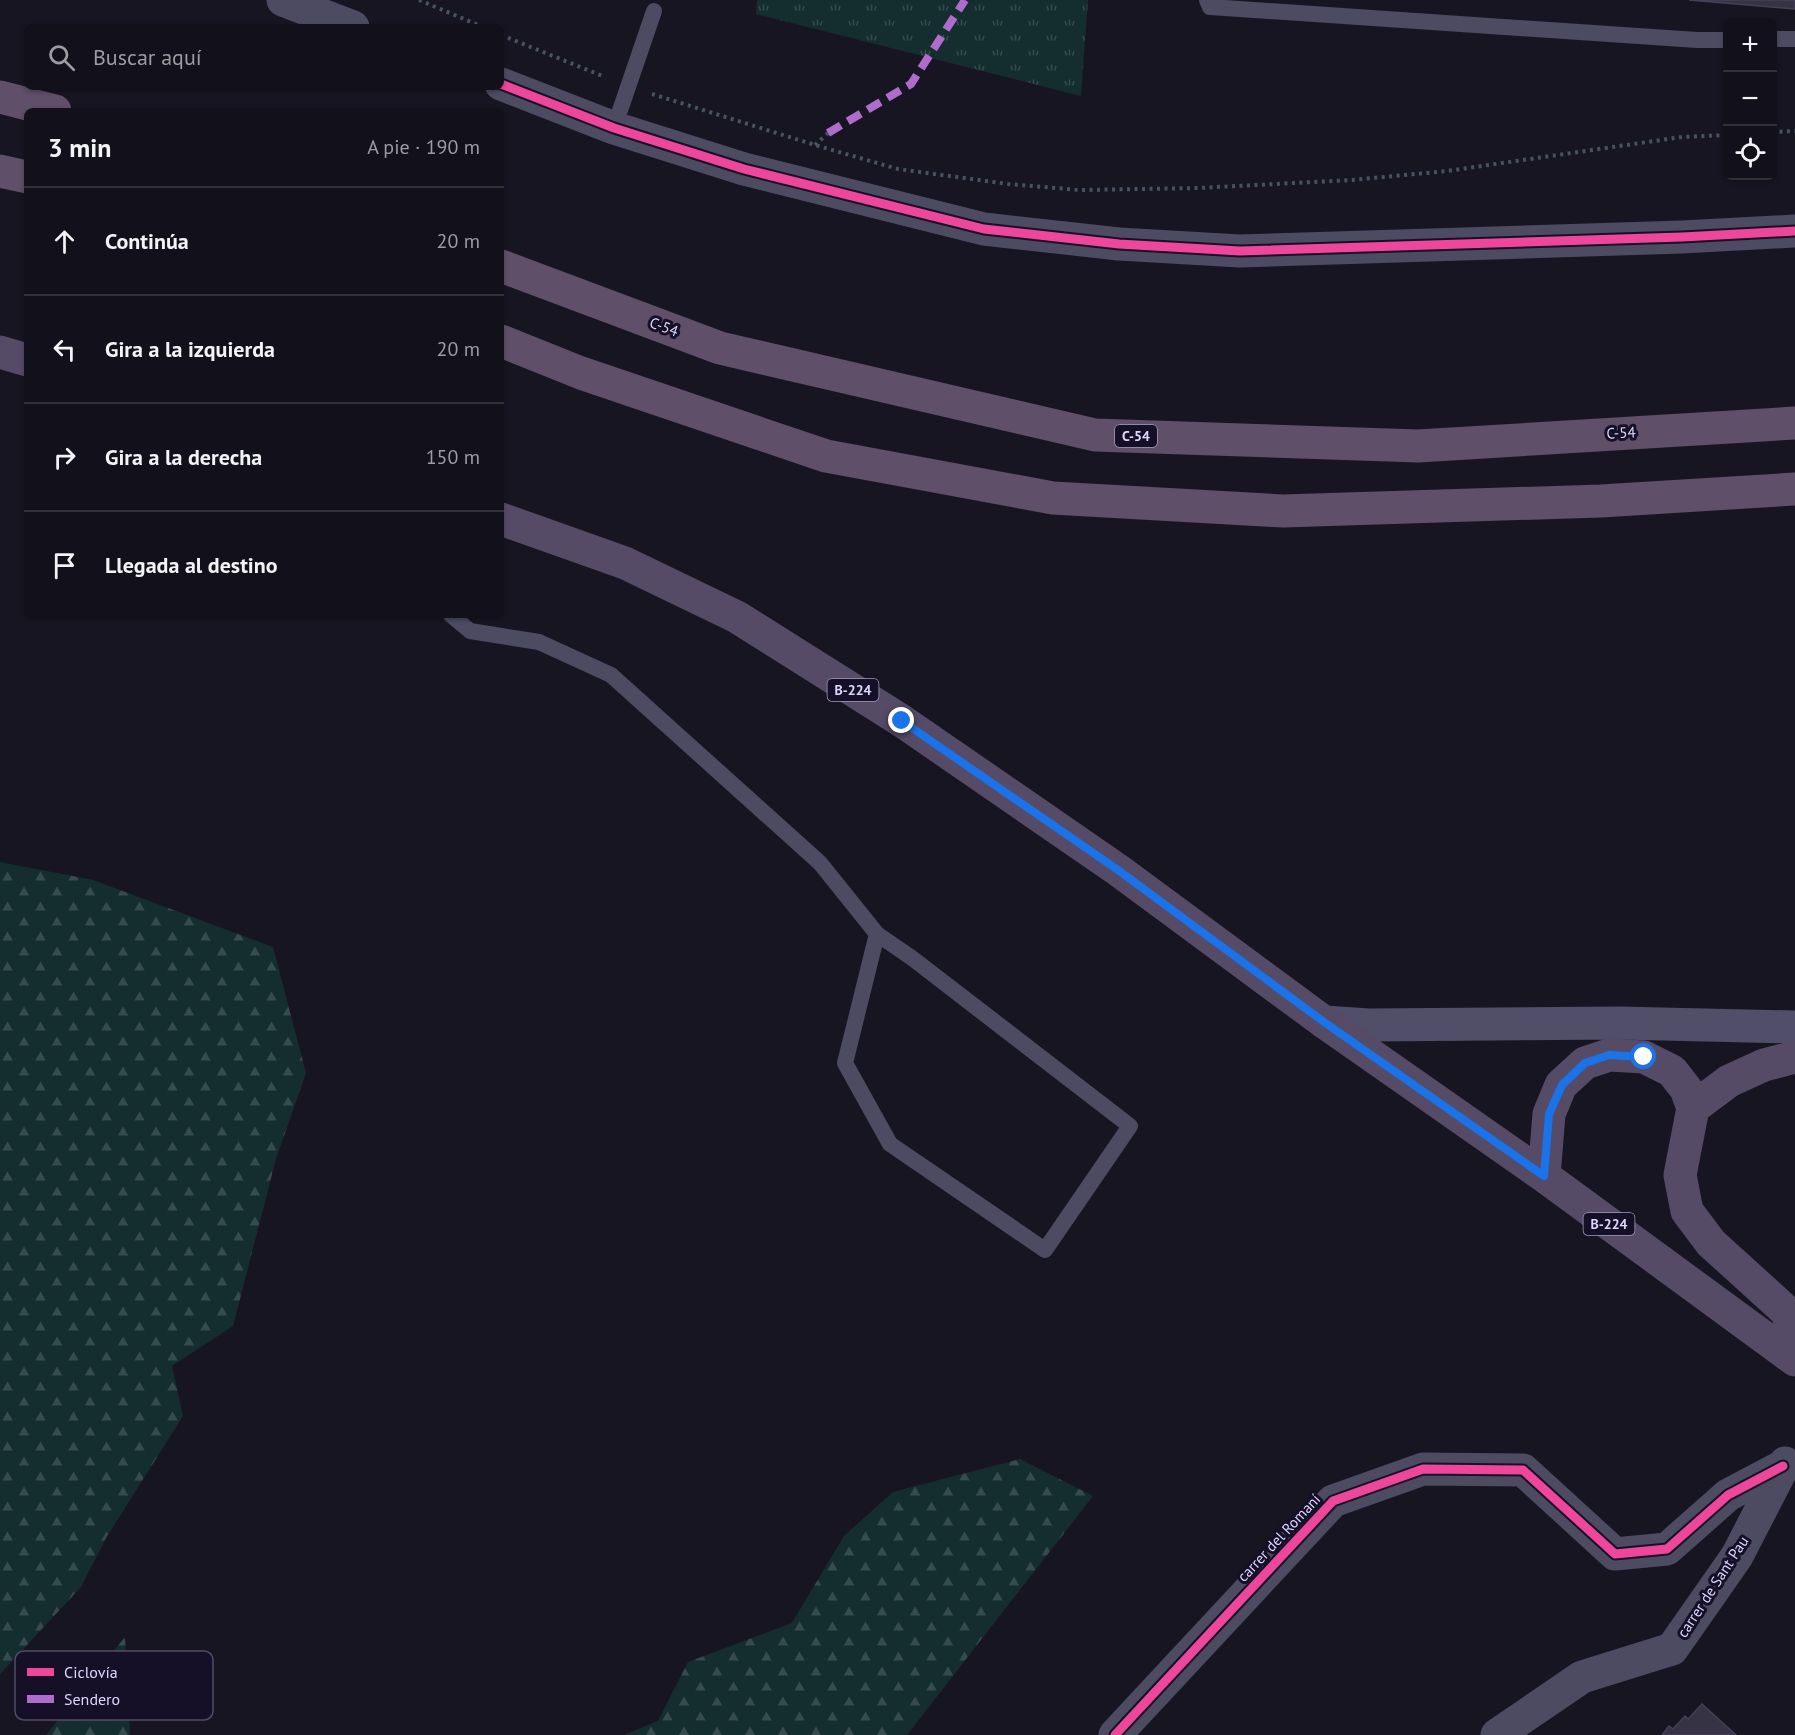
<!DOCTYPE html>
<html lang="es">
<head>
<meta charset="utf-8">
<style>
  body { margin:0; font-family:"PT Sans",sans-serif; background:#1b1923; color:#f1f3f6 }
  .controls { position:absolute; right:18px; top:18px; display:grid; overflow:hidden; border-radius:9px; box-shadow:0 2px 4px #0004 }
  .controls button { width:54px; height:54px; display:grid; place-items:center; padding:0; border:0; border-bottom:2px solid #313039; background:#12101a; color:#f1f3f6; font:30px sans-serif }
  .stop { position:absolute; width:18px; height:18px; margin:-14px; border:4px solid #1a73e8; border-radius:50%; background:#fff }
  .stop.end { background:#1a73e8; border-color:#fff; box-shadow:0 2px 6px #0008 }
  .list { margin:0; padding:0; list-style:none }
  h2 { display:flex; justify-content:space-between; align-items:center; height:78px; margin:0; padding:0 24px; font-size:26px }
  h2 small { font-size:20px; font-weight:400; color:#9c9da2 }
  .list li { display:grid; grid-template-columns:39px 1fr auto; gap:18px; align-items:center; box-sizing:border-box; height:108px; padding:0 24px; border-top:2px solid #313039 }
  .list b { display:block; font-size:22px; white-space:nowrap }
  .list em { font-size:20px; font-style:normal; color:#9c9da2 }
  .icon { flex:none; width:33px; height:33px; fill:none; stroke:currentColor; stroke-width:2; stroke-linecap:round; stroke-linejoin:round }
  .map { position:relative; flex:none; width:1795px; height:1735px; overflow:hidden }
  .search { position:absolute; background:#12101a; box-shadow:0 2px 4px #0004; left:24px; top:24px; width:480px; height:66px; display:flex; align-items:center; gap:15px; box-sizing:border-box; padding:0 21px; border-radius:9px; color:#9c9da2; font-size:22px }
  .panel { position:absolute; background:#12101a; box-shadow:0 2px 4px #0004; left:24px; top:108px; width:480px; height:510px; border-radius:9px }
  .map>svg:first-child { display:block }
  .grass { fill:url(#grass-tufts) }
  .forest { fill:url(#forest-firs) }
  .building { fill:#363344; stroke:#454055; stroke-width:1.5 }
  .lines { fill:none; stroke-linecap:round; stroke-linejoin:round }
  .path { stroke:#475362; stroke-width:4; stroke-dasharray:3 4.5; stroke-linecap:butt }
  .service { stroke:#4c4b62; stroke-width:16 }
  .minor { stroke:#4c4b62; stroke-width:33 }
  .secondary { stroke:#504e68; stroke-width:33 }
  .primary { stroke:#564b67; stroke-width:33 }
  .trunk { stroke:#5f4f68; stroke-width:33 }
  .quiet { stroke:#b06ccc; stroke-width:8; stroke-dasharray:15 8; stroke-linecap:butt }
  .cycleway-casing { stroke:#151027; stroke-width:13 }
  .cycleway { stroke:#ed469a; stroke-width:9 }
  .route { stroke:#1a73e8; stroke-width:8 }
  .labels { text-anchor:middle; stroke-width:6; stroke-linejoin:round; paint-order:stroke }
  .shield { fill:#151027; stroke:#a19bbe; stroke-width:1.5 }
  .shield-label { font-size:14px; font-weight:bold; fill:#ddd7fe }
  .street-label { font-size:15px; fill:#ddd7fe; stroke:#151027 }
  .key { fill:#151027; stroke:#514c68; stroke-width:1.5 }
  .key-label { font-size:16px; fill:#ddd7fe }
</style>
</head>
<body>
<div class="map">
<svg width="1795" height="1735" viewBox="0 0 1795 1735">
  <defs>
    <pattern id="grass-tufts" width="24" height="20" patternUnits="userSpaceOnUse" patternTransform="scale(1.5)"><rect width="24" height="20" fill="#142d2f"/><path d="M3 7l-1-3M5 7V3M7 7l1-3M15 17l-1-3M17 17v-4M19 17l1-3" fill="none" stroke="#364b4e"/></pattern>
    <pattern id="forest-firs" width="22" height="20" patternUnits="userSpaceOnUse" patternTransform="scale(1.5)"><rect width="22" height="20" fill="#142d2f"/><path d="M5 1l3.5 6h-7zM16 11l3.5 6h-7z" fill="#364b4e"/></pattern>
  </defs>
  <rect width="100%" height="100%" fill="#181522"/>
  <path class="grass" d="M757 0H1088L1081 96 756 14Z"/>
  <path class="forest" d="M0 862 93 880 273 947 306 1073 276 1159 233 1326 172 1366 183 1416 106 1538 81 1587 0 1674Z
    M1020 1459 1093 1496 907 1735H624L658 1721 688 1662 792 1623 844 1536 893 1492Z
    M125 1637 130 1735H46Z"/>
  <path class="building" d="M1689 0H1795V9Z
    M1702 1704 1736 1735H1662L1669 1726 1673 1729 1685 1716 1688 1719Z"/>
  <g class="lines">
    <path class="path" d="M419 0 483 27
      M501 35 605 77
      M652 94 815 145 898 169 1008 184 1079 190 1198 188 1352 180 1447 171 1682 137 1728 135
      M1772 132 1795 131
      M815 145 828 133"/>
    <path class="service" d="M1207 0 1210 7 1697 40H1728
      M1772 39H1795
      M614 128 654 11
      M451 615 470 631 539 642 611 675 820 863 877 934 912 958 1130 1126 1045 1250 890 1144 845 1063 877 934"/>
    <path class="minor" d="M283 0 353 27
      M501 84 614 128 744 169 984 229 1119 244 1240 251 1682 237 1795 231
      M1115 1735 1333 1501 1423 1469 1523 1470 1615 1554 1667 1549 1728 1495 1783 1466
      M1497 1735 1582 1677 1672 1649 1737 1556 1785 1463"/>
    <path class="secondary" d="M1324 1022 1369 1025 1619 1023 1795 1027"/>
    <path class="primary" d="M0 352 27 360
      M501 519 625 563 737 617 902 721 1118 870 1324 1022 1544 1176 1795 1360
      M1795 1057 1764 1065 1729 1081 1693 1108 1680 1175 1687 1211 1711 1243 1786 1311 1795 1333
      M1544 1176 1549 1114 1561 1085 1585 1063 1609 1055 1644 1057 1672 1071 1686 1089 1693 1108"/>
    <path class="trunk" d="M0 97 55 111
      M0 171 27 177
      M501 266 720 348 1095 435 1418 446 1795 423
      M501 341 581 373 826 456 1053 498 1283 511 1601 501 1795 489"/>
    <path class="quiet" d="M828 133 911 84 965 0"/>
    <defs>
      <path id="cycleway" d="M501 84 614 128 744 169 984 229 1119 244 1240 251 1682 237 1795 231
        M1115 1735 1333 1501 1423 1469 1523 1470 1615 1554 1667 1549 1728 1495 1783 1466"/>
    </defs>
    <use href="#cycleway" class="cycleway-casing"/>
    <use href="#cycleway" class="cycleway"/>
  </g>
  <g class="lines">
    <path class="route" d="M902 721 1118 870 1324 1022 1544 1176 1549 1114 1562 1085 1585 1063 1609 1055 1644 1057"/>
  </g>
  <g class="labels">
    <g class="shield">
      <rect x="1115" y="425" width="42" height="22" rx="4.5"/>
      <rect x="827.5" y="679" width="51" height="22" rx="4.5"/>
      <rect x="1583.5" y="1213" width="51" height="22" rx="4.5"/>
    </g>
    <g class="shield-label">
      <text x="1136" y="441">C-54</text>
      <text x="853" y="695">B-224</text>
      <text x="1609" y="1229">B-224</text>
    </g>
    <g class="street-label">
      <text transform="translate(664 327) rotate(20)" y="5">C-54</text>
      <text transform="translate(1621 433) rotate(-3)" y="5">C-54</text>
      <text transform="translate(1279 1538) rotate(-47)" y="5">carrer del Romaní</text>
      <text transform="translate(1713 1587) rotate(-57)" y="5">carrer de Sant Pau</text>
    </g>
  </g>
  <rect x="15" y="1651" width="198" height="69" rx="9" class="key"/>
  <rect x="27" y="1668" width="27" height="8" fill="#ed469a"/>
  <rect x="27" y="1695" width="27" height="8" fill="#b06ccc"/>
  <g class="key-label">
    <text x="64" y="1678">Ciclovía</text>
    <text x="64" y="1705">Sendero</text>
  </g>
</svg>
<div class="controls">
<button>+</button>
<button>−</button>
<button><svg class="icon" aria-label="locate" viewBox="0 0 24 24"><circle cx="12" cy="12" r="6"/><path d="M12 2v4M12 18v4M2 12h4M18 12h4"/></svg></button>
</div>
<div class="stop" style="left:1644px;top:1057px"></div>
<div class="stop end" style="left:902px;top:721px"></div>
<div class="search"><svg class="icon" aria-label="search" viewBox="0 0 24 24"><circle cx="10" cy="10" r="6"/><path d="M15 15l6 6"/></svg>Buscar aquí</div>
<section class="panel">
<h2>3 min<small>A pie · 190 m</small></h2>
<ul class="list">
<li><svg class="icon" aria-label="ahead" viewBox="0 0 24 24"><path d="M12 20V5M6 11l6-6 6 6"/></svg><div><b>Continúa</b></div><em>20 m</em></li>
<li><svg class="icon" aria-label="left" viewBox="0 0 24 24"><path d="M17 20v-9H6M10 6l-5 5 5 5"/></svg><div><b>Gira a la izquierda</b></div><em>20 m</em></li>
<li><svg class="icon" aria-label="right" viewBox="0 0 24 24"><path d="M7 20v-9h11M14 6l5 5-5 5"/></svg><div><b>Gira a la derecha</b></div><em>150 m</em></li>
<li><svg class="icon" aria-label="arrive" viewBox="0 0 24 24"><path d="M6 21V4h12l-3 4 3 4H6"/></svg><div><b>Llegada al destino</b></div></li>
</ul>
</section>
</div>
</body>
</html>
